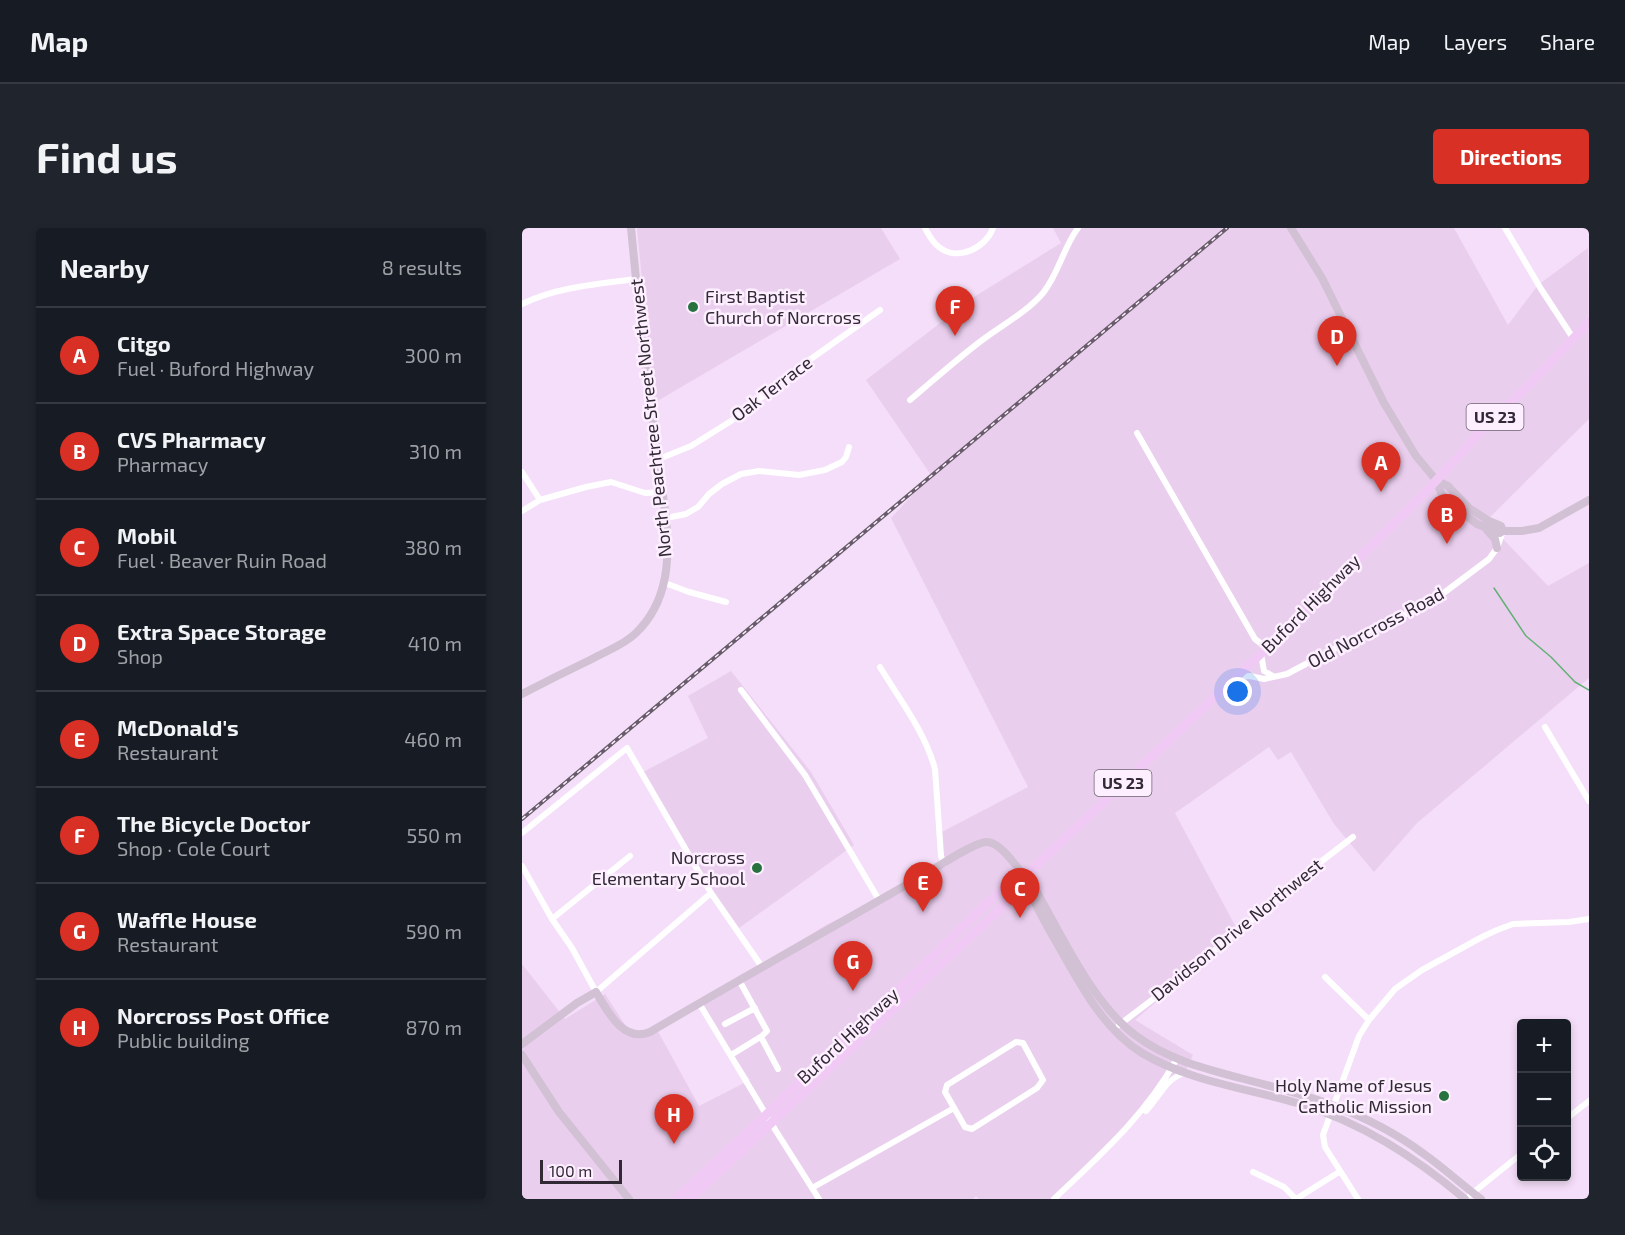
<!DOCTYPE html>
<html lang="en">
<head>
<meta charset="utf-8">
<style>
  body { margin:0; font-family:"Exo 2",sans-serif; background:#20242c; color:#f1f3f6 }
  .controls { position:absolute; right:18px; bottom:18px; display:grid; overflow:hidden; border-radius:6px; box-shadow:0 3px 9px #0003 }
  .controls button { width:54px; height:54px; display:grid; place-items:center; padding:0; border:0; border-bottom:2px solid #363941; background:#171b24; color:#f1f3f6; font:30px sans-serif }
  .scale { position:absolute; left:18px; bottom:15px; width:82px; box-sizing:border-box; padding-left:6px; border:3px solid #312933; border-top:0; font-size:16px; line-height:21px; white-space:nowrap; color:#312933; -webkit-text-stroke:4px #fdefff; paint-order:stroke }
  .you { position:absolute; left:716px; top:464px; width:21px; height:21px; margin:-15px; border:4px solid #fff; border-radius:50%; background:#1a73e8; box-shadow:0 0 0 9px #1a73e833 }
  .badge { display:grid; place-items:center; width:39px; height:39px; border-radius:50%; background:#d93025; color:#fff; font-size:20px; font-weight:700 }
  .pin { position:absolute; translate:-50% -50px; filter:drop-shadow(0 2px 3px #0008) }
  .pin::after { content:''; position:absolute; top:32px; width:21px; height:18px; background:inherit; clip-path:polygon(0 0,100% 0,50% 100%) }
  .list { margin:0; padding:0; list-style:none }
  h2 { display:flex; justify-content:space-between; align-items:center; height:78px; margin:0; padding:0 24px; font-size:26px }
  h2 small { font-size:20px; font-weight:400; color:#9ea1a6 }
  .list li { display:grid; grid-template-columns:39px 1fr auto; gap:18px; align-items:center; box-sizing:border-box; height:96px; padding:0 24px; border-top:2px solid #363941 }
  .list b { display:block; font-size:22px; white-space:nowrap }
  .list p { margin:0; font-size:20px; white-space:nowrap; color:#9ea1a6 }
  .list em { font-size:20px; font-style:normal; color:#9ea1a6 }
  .icon { flex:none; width:33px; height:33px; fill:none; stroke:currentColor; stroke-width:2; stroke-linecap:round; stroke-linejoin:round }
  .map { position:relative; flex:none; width:1067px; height:971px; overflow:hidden; border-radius:6px }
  header { display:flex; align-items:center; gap:36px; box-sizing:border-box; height:84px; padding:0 30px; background:#171b24; border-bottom:2px solid #363941 }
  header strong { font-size:28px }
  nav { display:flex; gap:33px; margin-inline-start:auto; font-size:21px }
  .intro { display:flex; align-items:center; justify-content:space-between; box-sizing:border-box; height:144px; padding:0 36px }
  h1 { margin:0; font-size:42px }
  .button { padding:15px 27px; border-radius:6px; background:#d93025; color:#fff; font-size:21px; font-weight:700 }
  main { display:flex; gap:36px; padding:0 36px }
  aside { flex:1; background:#171b24; border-radius:6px; box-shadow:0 3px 9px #0003 }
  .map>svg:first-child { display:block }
  .built { fill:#eaceee }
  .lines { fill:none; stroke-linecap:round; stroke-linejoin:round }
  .stream { stroke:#63b077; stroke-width:1.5 }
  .street { stroke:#fff; stroke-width:6 }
  .secondary { stroke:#d2c1d4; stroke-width:8 }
  .primary { stroke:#f0caf5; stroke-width:9 }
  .rail-casing { stroke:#685b6a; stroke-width:4 }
  .rail { stroke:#fdefff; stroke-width:1.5; stroke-dasharray:4.5; stroke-linecap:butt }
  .poi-dot { fill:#28723f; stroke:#fdefff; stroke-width:2 }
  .labels { text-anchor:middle; stroke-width:5; stroke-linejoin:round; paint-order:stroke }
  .shield { fill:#fdefff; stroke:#6e6470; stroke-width:1.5 }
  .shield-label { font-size:16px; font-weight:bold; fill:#312933 }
  .poi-label { font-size:18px; fill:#312933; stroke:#fdefff; text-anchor:end }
  .street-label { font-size:18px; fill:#312933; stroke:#fdefff }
</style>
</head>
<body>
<header>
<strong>Map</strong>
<nav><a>Map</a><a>Layers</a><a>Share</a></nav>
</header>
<div class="intro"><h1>Find us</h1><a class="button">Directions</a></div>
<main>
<aside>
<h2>Nearby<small>8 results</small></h2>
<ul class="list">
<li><span class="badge">A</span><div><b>Citgo</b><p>Fuel · Buford Highway</p></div><em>300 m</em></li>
<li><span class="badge">B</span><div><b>CVS Pharmacy</b><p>Pharmacy</p></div><em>310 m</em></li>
<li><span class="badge">C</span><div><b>Mobil</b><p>Fuel · Beaver Ruin Road</p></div><em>380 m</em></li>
<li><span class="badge">D</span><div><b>Extra Space Storage</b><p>Shop</p></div><em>410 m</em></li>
<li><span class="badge">E</span><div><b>McDonald's</b><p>Restaurant</p></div><em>460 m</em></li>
<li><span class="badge">F</span><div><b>The Bicycle Doctor</b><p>Shop · Cole Court</p></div><em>550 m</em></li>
<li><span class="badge">G</span><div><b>Waffle House</b><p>Restaurant</p></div><em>590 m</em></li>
<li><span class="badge">H</span><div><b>Norcross Post Office</b><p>Public building</p></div><em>870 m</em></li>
</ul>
</aside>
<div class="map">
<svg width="1067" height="971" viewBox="0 0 1067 971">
  <rect width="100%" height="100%" fill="#f5def9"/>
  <path class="built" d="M115 0H359L378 31 132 175Z
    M531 0H932L986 97 1016 57 1066 20 1067 191 964 293 1026 358 1067 335V450L895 595 852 644 812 596 769 524 756 532 747 519 653 585 718 707 670 743 613 792 671 827 664 842 607 900 531 971H457L454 968 451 971H0V736L43 791 83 766 111 809 133 798 177 878 228 852 177 776 304 697 380 660 423 635 416 606 506 559 369 290 409 247 344 152 452 69 539 15Z
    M209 443 289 544 332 617 217 700 184 653 119 545 186 510 166 468Z"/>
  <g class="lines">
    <path class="stream" d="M972 360 1004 408 1029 429 1053 454 1067 462"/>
    <path class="street" d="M403 0C407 7 410 14 417 19 435 34 464 20 471 0
      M983 0 1019 61 1051 110
      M0 76C35 59 76 56 114 51
      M388 172C413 151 437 129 463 110 482 96 506 83 521 65 537 45 541 20 556 0
      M615 205 733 411 745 420
      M137 231 169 218 209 193 286 133 358 82
      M0 244 18 272
      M0 283 18 272 64 259 89 254 123 265 141 264
      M144 290 164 286 176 279 187 266 200 256 219 246 237 243 277 247 303 242 320 234 324 229 327 219
      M143 355 167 364 204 374
      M739 426 742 443 751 448
      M358 439C378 472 403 504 413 541L419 628 422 636
      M714 449 728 448 742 451 765 446 844 404 899 379 923 364 967 331 975 320 981 303
      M219 462 283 547 357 672
      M1023 499 1067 573
      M0 605 105 520 189 665 240 739
      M0 638 30 691 50 720 74 764 189 665
      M30 691 108 628
      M803 749 847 792
      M177 775 254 903 297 971
      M203 796 233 780
      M597 797 651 756 730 692 796 636 831 609
      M239 809 256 841
      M494 814 501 815 521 852 515 860 450 901 443 899 423 864 425 857Z
      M209 827 240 808 245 803 217 752
      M624 883C637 869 644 851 662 845
      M1044 891 1067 873
      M731 944 762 959 774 971
      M290 960 432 880
      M948 967 999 926
      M532 971C576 929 624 887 654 832
      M774 971 817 944
      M836 971 803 919 801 907 837 808 847 792 873 761 900 742 960 709 975 702 991 696 1047 694 1067 691"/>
    <path class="secondary" d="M769 0 800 50 862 175 894 228 914 252 926 258 947 280 967 293 979 298 981 303
      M914 252 920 267 936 281 955 296 978 305 981 303H1000L1017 300 1067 272
      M965 302 973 311 975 320
      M0 466C23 454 47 442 70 431 84 423 102 417 114 405 146 374 148 332 144 290L120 112 109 0
      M502 650C511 675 524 696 537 719 559 757 581 801 620 825 667 853 723 860 775 875 839 894 893 929 943 971
      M0 816 55 775 74 764C86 784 101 815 128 804 218 751 308 701 398 649 412 642 454 612 466 614 482 616 498 646 511 657 538 704 570 775 613 807 645 831 680 840 718 850 749 858 780 866 810 877 842 889 874 905 902 926 922 940 940 957 959 971
      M0 827 37 884 107 971"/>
    <path class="primary" d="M154 971 244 887 309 823 395 744 463 677 489 654 502 649
      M168 971 480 679 498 661 502 649 745 420 901 267 965 197 1002 162 1067 94"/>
    <defs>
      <path id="rail" d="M0 591 705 0"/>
    </defs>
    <use href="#rail" class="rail-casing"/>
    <use href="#rail" class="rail"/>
  </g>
  <g class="poi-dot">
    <circle cx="171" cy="79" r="6"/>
    <circle cx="235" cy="640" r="6"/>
    <circle cx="922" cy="868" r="6"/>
  </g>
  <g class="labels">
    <g class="shield">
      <rect x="944.5" y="176" width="57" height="26" rx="4.5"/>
      <rect x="572.5" y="542" width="57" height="26" rx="4.5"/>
    </g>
    <g class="shield-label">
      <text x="973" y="195">US 23</text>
      <text x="601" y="561">US 23</text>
    </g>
    <g class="poi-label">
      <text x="183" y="75" text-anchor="start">First Baptist<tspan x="183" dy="21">Church of Norcross</tspan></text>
      <text x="223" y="636">Norcross<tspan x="223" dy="21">Elementary School</tspan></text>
      <text x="910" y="864">Holy Name of Jesus<tspan x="910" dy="21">Catholic Mission</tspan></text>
    </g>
    <g class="street-label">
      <text transform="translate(250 161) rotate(-37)" y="6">Oak Terrace</text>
      <text transform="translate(129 190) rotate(-96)" y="6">North Peachtree Street Northwest</text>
      <text transform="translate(789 376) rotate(-45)" y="6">Buford Highway</text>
      <text transform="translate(854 400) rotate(-28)" y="6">Old Norcross Road</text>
      <text transform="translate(715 702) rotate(-39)" y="6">Davidson Drive Northwest</text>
      <text transform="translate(326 808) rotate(-43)" y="6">Buford Highway</text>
    </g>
  </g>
</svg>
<div class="controls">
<button>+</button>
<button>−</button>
<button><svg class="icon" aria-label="locate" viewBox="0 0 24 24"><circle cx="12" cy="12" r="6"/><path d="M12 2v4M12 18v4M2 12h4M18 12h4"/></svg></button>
</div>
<div class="scale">100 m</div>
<div class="you"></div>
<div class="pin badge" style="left:859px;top:264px">A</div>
<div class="pin badge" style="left:925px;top:316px">B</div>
<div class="pin badge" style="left:498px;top:690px">C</div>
<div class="pin badge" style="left:815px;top:138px">D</div>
<div class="pin badge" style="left:401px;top:684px">E</div>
<div class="pin badge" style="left:433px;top:108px">F</div>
<div class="pin badge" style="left:331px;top:763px">G</div>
<div class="pin badge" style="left:152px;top:916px">H</div>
</div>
</main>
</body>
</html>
